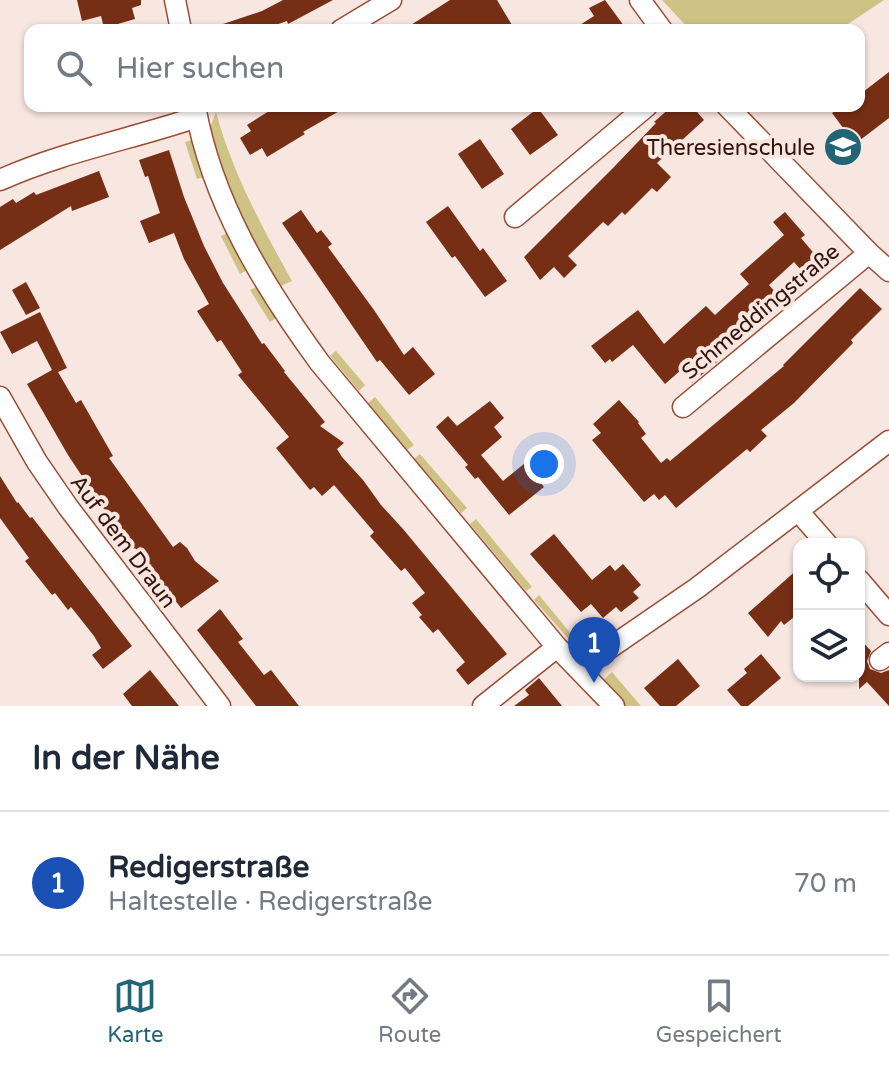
<!DOCTYPE html>
<html lang="de">
<head>
<meta charset="utf-8">
<style>
  body { margin:0; font-family:"Varela Round",sans-serif; background:#f6f6f7; color:#1f2937 }
  .controls { position:absolute; right:24px; bottom:24px; display:grid; overflow:hidden; border-radius:16px; box-shadow:0 2px 6px #0004 }
  .controls button { width:72px; height:72px; display:grid; place-items:center; padding:0; border:0; border-bottom:2px solid #e0e1e3; background:#fff; color:#1f2937; font:40px sans-serif }
  .you { position:absolute; left:544px; top:464px; width:28px; height:28px; margin:-20px; border:6px solid #fff; border-radius:50%; background:#1a73e8; box-shadow:0 0 0 12px #1a73e833 }
  .badge { display:grid; place-items:center; width:52px; height:52px; border-radius:50%; background:#216577; color:#fff; font-size:26px; font-weight:700 }
  .pin { position:absolute; translate:-50% -66px; filter:drop-shadow(0 2px 4px #0008) }
  .pin::after { content:''; position:absolute; top:42px; width:28px; height:24px; background:inherit; clip-path:polygon(0 0,100% 0,50% 100%) }
  .list { margin:0; padding:0; list-style:none }
  h2 { display:flex; justify-content:space-between; align-items:center; height:104px; margin:0; padding:0 32px; font-size:34px }
  h2 small { font-size:26px; font-weight:400; color:#747a83 }
  .list li { display:grid; grid-template-columns:52px 1fr auto; gap:24px; align-items:center; box-sizing:border-box; height:144px; padding:0 32px; border-top:2px solid #e0e1e3 }
  .list b { display:block; font-size:30px; white-space:nowrap }
  .list p { margin:0; font-size:26px; white-space:nowrap; color:#747a83 }
  .list em { font-size:26px; font-style:normal; color:#747a83 }
  .icon { flex:none; width:44px; height:44px; fill:none; stroke:currentColor; stroke-width:2; stroke-linecap:round; stroke-linejoin:round }
  .map { position:relative; flex:none; width:889px; height:706px; overflow:hidden }
  .search { position:absolute; background:#fff; box-shadow:0 2px 6px #0004; left:24px; right:24px; top:24px; height:88px; display:flex; align-items:center; gap:20px; box-sizing:border-box; padding:0 28px; border-radius:16px; color:#747a83; font-size:30px }
  .sheet { height:248px; background:#fff }
  nav { display:flex; justify-content:space-around; align-items:center; box-sizing:border-box; height:112px; border-top:2px solid #e0e1e3; background:#fff; font-size:22px; color:#747a83 }
  nav a { display:grid; justify-items:center; gap:4px }
  nav .on { color:#216577 }
  .map>svg:first-child { display:block }
  .green { fill:#cec384 }
  .building { fill:#762e15 }
  .lines { fill:none; stroke-linecap:round; stroke-linejoin:round }
  .street-casing { stroke:#994d34; stroke-width:23 }
  .street { stroke:#fff; stroke-width:20 }
  .labels { text-anchor:middle; stroke-width:8; stroke-linejoin:round; paint-order:stroke }
  .poi-label { font-size:22px; fill:#331309; stroke:#f8e6e0; text-anchor:end }
  .street-label { font-size:22px; fill:#331309; stroke:#f8e6e0 }
</style>
</head>
<body>
<div class="map">
<svg width="889" height="706" viewBox="0 0 889 706">
  <rect width="100%" height="100%" fill="#f8e6e0"/>
  <path class="green" d="M662 0H884L839 30H690Z
    M216 112C232 172 262 227 292 281L279 287 248 231 231 195 210 128Z
    M192 140 204 177 197 179 185 142Z
    M227 233 247 270 240 274 221 236Z
    M256 287 276 318 270 322 250 290Z
    M336 351 365 385 359 391 330 356Z
    M375 397 414 445 407 450 368 403Z
    M420 454 467 508 461 513 414 459Z
    M476 519 532 587 526 591 470 524Z
    M539 595 577 641 576 646 572 643 534 600Z
    M612 672 641 706H622L601 682Z"/>
  <path class="building" d="M77 0H141V5L132 8 135 19 104 28 101 16 82 21Z
    M283 0H333L288 24 287 21 267 28 268 30H215L214 27 262 11Z
    M450 0H497L515 30H403Z
    M605 0 627 30H572L594 16 589 8Z
    M889 72V118L855 144 832 113 841 106H859V95Z
    M277 106H348L303 132 305 134 267 157 262 148 250 155 240 138 251 131 247 125Z
    M672 106H692L704 120 657 163 671 177 657 192 652 188 625 215 622 212 608 226 603 222 568 256 577 265 564 278 554 267 540 280 524 257 613 168 656 123 654 122Z
    M538 108 558 135 530 155 511 129Z
    M480 139 504 174 482 189 458 154Z
    M169 150 184 197 204 246 223 283 262 344 264 343 285 371 284 372 325 422 320 426 344 443 337 449 342 457 363 480 381 505 403 529 507 654 468 685 456 670 465 662 438 629 433 633 419 617 422 615 412 603 425 593 405 568 401 571 370 536 374 532 334 485 322 496 314 487 310 490 276 448 289 437 238 375 242 372 221 340 217 342 197 311 209 304 184 259 174 233 149 243 140 221 160 213 148 176 145 177 139 160Z
    M99 171 109 197 72 211 71 206 0 250V207L13 199 16 203 34 192 36 195Z
    M448 206 480 251 483 248 507 281 485 297 455 256 452 258 426 222Z
    M301 210 317 233 321 230 332 244 328 247 374 310 404 355 413 347 435 374 409 395 380 360 377 362 282 223Z
    M785 212 805 235 801 238 817 257 801 270 794 262 769 285 783 301 754 327 746 318 709 350 718 361 692 383 681 370 665 384 633 345 612 362 610 359 605 363 591 346 638 310 664 344 706 306 715 315 749 284 740 274 784 235 773 222Z
    M26 282 40 308 26 315 12 290Z
    M860 288 882 309 851 340 853 343 794 403 761 430 767 436 750 452 747 449 676 508 665 495 659 500 654 494 644 502 592 440 601 433 593 424 619 400 639 422 638 423 646 434 641 438 661 463 667 458 670 461 784 366 783 365Z
    M40 312 67 368 58 372 76 403 81 400 113 456 109 458 173 547 180 542 187 548 195 561 219 581 181 608 135 548 132 550 107 514 68 455 27 384 52 370 37 341 12 354 0 332Z
    M490 401 504 418 494 427 502 437 481 455 503 481 525 463 544 487 509 515 478 477 475 479 465 467 468 465 436 427 448 416 457 426Z
    M0 476 17 503 18 502 30 518 32 517 132 646 103 669 92 655 101 648 94 636 71 607 68 610 55 593 52 595 25 561 29 558 0 518Z
    M554 534 592 580 610 565 615 571 623 564 641 585 633 592 639 598 621 612 616 607 603 618 591 604 581 612 530 554Z
    M799 568V613L784 625 781 621 768 637 748 613Z
    M220 609 243 639 238 642 264 675 271 670 299 706H256L197 630Z
    M859 638 871 651 867 661 870 669 881 673 889 670V706L867 682 859 689Z
    M761 654 781 678 748 706H741L727 690 747 673 744 669Z
    M678 659 700 686 676 706H660L644 688Z
    M150 670 179 706H132L123 694Z
    M539 678 562 706H514L529 695 525 690Z"/>
  <g class="lines">
    <defs>
      <path id="street" d="M175 0 181 30
        M640 0 662 30
        M341 30 391 0
        M195 106C212 202 263 285 320 363L557 647 614 706
        M727 106 869 253 889 271
        M0 180C62 152 132 139 197 117
        M515 217 647 106
        M0 397 37 462 68 507 220 706
        M683 407 869 253
        M798 511 827 544
        M859 580 889 615
        M880 660 889 653
        M579 669 697 588 889 441
        M483 706 557 647"/>
    </defs>
    <use href="#street" class="street-casing"/>
    <use href="#street" class="street"/>
  </g>
  <defs>
    <symbol id="school-disc" viewBox="-11 -11 22 22"><circle r="9.5" fill="#216577" stroke="#f8e6e0"/><path d="M0-5L7-2L0 1L-7-2ZM-4 1L0 2.5L4 1V4Q0 6-4 4Z" fill="#fff"/></symbol>
  </defs>
  <g fill-rule="evenodd">
    <use href="#school-disc" x="821" y="125" width="44" height="44"/>
  </g>
  <g class="labels">
    <g class="poi-label">
      <text x="815" y="155">Theresienschule</text>
    </g>
    <g class="street-label">
      <text transform="translate(760 311) rotate(-40)" y="8">Schmeddingstraße</text>
      <text transform="translate(124 541) rotate(53)" y="8">Auf dem Draun</text>
    </g>
  </g>
</svg>
<div class="controls">
<button><svg class="icon" aria-label="locate" viewBox="0 0 24 24"><circle cx="12" cy="12" r="6"/><path d="M12 2v4M12 18v4M2 12h4M18 12h4"/></svg></button>
<button><svg class="icon" aria-label="layers" viewBox="0 0 24 24"><path d="M12 4l9 5-9 5-9-5zM3 14l9 5 9-5"/></svg></button>
</div>
<div class="you"></div>
<div class="pin badge" style="left:594px;top:683px;background:#1a4fb4">1</div>
<div class="search"><svg class="icon" aria-label="search" viewBox="0 0 24 24"><circle cx="10" cy="10" r="6"/><path d="M15 15l6 6"/></svg>Hier suchen</div>
</div>
<section class="sheet">
<h2>In der Nähe<small></small></h2>
<ul class="list">
<li><span class="badge" style="background:#1a4fb4">1</span><div><b>Redigerstraße</b><p>Haltestelle · Redigerstraße</p></div><em>70 m</em></li>
</ul>
</section>
<nav>
<a class="on"><svg class="icon" aria-label="map" viewBox="0 0 24 24"><path d="M3 6l6-2 6 2 6-2v14l-6 2-6-2-6 2zM9 4v14M15 6v14"/></svg>Karte</a>
<a><svg class="icon" aria-label="directions" viewBox="0 0 24 24"><path d="M12 3l9 9-9 9-9-9zM9 14v-3h6M13 9l2 2-2 2"/></svg>Route</a>
<a><svg class="icon" aria-label="saved" viewBox="0 0 24 24"><path d="M7 4h10v16l-5-4-5 4z"/></svg>Gespeichert</a>
</nav>
</body>
</html>
